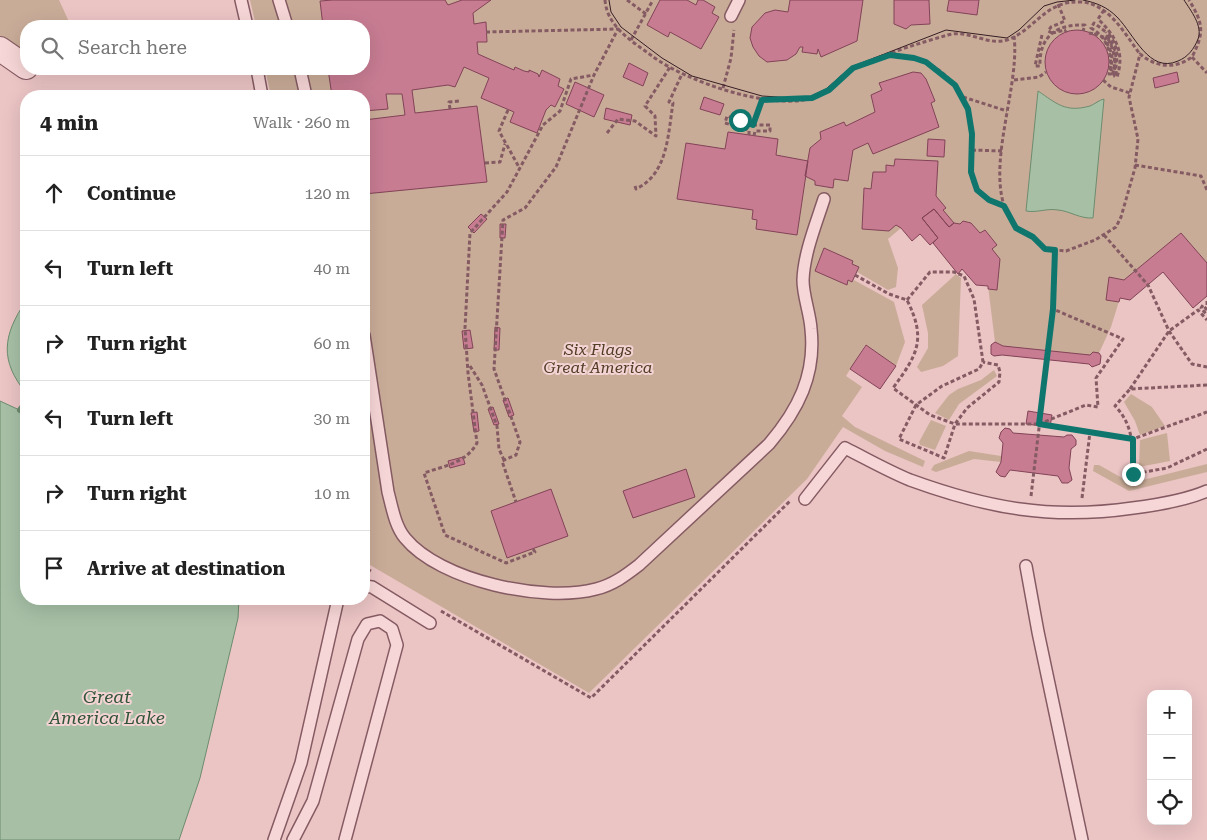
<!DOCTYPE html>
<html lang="en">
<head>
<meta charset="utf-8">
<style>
  body { margin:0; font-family:"Roboto Serif",serif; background:#f2f2f2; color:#222 }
  .controls { position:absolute; right:15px; bottom:15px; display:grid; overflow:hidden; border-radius:10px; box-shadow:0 5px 20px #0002 }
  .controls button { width:45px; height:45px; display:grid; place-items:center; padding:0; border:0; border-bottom:1px solid #e0e0e0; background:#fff; color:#222; font:25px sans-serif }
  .stop { position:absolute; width:15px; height:15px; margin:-11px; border:4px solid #0f766e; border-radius:50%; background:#fff }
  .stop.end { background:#0f766e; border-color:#fff; box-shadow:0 1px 5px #0008 }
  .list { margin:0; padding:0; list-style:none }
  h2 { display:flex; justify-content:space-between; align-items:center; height:65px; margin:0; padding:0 20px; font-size:21px }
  h2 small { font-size:16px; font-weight:400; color:#767676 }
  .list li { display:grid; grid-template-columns:32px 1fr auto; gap:15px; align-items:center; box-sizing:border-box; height:75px; padding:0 20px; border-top:1px solid #e0e0e0 }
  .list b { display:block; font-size:19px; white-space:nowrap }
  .list em { font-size:16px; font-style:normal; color:#767676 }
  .icon { flex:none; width:28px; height:28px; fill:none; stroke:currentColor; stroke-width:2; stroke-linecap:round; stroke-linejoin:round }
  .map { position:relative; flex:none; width:1207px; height:840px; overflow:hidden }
  .search { position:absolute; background:#fff; box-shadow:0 5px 20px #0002; left:20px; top:20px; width:350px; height:55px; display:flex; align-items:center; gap:12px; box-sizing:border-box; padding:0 18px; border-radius:20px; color:#767676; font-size:19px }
  .panel { position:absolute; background:#fff; box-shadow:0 5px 20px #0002; left:20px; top:90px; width:350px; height:515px; border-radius:20px }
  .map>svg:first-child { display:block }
  .green { fill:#c9ac98 }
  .water { fill:#a6bfa5; stroke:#6d8c6e }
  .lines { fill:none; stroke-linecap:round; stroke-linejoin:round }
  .stream { stroke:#6d8c6e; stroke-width:6 }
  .building { fill:#c77c92; stroke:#824357 }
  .lane-casing { stroke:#855b63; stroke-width:14 }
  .street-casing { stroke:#855b63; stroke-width:26 }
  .path { stroke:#855b63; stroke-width:3; stroke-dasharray:4 2.5; stroke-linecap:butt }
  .lane { stroke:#f7d6d7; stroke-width:11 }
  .street { stroke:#f7d6d7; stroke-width:24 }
  .tram { stroke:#351e24; stroke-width:1 }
  .path-bridge { stroke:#855b63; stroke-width:3; stroke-dasharray:4 2.5; stroke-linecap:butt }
  .route { stroke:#0f766e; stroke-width:6 }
  .labels { text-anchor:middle; stroke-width:4; stroke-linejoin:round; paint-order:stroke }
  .park-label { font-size:16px; font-style:italic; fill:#513d26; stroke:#f3d3d3 }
  .water-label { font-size:18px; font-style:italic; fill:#2f5437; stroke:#f3d3d3 }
</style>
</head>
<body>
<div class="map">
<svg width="1207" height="840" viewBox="0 0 1207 840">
  <rect width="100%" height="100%" fill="#ebc4c4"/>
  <path class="green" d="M0 0H59L71 26H26V54L0 37Z
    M250 0H1207V296L1193 308 1163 272 1130 300 1120 298 1111 327 1099 353 1100 364 1092 367 1089 364 1003 355 994 356 991 354V345L995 342 988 286 976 285 963 269 958 274 933 243 930 245 920 234 912 241 901 228 888 239 898 268 896 287 888 290 857 272 859 267 852 264 853 261 824 249 815 271 846 284 848 280 852 282 854 280 894 302 905 342 896 366 865 345 846 376 862 387 842 416 855 427 925 461 923 467 885 451 843 427 807 479 589 693 370 565 364 415V96H271L265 69H364V26H256Z
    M956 274 961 278 958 356 943 366 921 372 917 367 928 348V333L922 305Z
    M994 370 997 376 959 404 949 420 935 413 949 395 958 389 981 380Z
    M1131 394 1152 407 1165 426 1140 435 1135 421 1124 402Z
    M931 420 946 426 935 450 920 445 919 442Z
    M1167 433 1170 461 1139 467 1140 440Z
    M969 451 1001 456V462L974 459 936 472 931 470 934 465Z
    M1207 464V472L1129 491 1093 471 1094 465H1099L1131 483Z"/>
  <path class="water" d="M1038 91C1056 103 1065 113 1090 106 1095 104 1099 100 1104 99L1093 218C1080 219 1070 211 1058 210 1047 208 1037 213 1026 211Z
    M26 301V393C0 361 2 336 26 301Z
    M0 401 26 413V599H239L238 618 200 778 179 840H0Z"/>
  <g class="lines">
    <path class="stream" d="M20 410 26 402"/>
  </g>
  <path class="building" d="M333 0H445L448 5 462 0H491L473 13 474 24 486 22 487 42H477L478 54 514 70 515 67 524 71 529 72V70L538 74 539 77 542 70 560 79 558 86 564 89 555 107 551 105 546 110 537 133 510 122 514 112 481 98 489 78 464 67 455 87 448 85 412 90 415 113 477 106 487 182 364 194V120L405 115 402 94H386L388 109 364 111V96H332L328 69H364V26H323L320 1Z
    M660 0H687L696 5 698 0H703L715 7 712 13 719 17 701 49 670 32 668 37 647 25Z
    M790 0H863L857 41 821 57 818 49 817 54 802 52 803 47H800L796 54 787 60 767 62 759 56 753 47 750 38 752 27 765 13 775 10 788 12Z
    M894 0H929L930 24 911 25 906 29 894 24Z
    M949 0H979L977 15 947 11Z
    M1045 62a32 32 0 1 1 64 0a32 32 0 1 1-64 0Z
    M629 63 648 73 643 86 623 77Z
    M913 72 921 73 926 79 935 101 931 103 939 127 873 154 868 143 853 150 848 181 834 179 833 188 815 185V181L805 176 810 148 821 139 820 132 844 122 846 126 875 112 871 95 882 90 879 83Z
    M1177 72 1179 82 1155 88 1153 78Z
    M575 82 604 95 594 117 566 104Z
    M704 97 724 104 720 115 700 109Z
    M606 108 632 115 630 125 604 119Z
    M728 132 778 139 776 155 808 161 797 235 756 229 757 220 752 219 753 210 677 199 686 143 725 149Z
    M928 139 945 140 944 157 927 156Z
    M895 159 938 161 936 196 946 208 943 210 954 223 949 227 934 209 922 218 938 238 930 245 920 234 912 241 901 228 896 225 889 231 862 229 864 188 871 189 873 172H886V165L894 166Z
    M934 209 949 227 954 223 960 224 963 221 971 223 980 233 985 230 997 245 992 249 1000 259 997 290 988 289V286L976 285 962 269 958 274 933 243 938 238 922 218Z
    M481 214 487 219 474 233 468 227Z
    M500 224H506L505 238H500Z
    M1181 233 1207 263V296L1193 308 1163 272 1130 300 1120 298 1119 302 1106 300 1109 277 1124 280Z
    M824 248 853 261 852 264 859 267 852 282 848 280 847 285 815 271Z
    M495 327 500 328 499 350H494Z
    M470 330 473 348 464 349 462 331Z
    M995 342 1003 346 1090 355 1093 352 1099 353 1101 356 1100 364 1092 367 1089 364 1002 355 994 356 991 354V345Z
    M866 345 896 366 880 389 850 369Z
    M508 398 514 415 509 417 503 400Z
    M493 407 499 424 494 425 488 409Z
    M1028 411 1052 415 1050 427 1026 424Z
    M477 412 479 431 474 432 471 413Z
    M1005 428 1010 429 1013 433 1064 437 1067 435H1072L1076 440V445L1071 449 1069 468 1072 480 1068 483H1062L1058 476 1010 470 1005 477 1000 476 996 472 1001 462 1003 443 999 438 1001 432Z
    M463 457 465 464 450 468 448 461Z
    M686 469 695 497 633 518 623 491Z
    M551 489 568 536 507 558 491 511Z"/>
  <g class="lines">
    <defs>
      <path id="lane" d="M241 0 247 26
        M279 0 287 26
        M731 16 739 0
        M257 69 262 96
        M300 69 306 96
        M364 335 388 492C392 507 395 526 405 538 440 581 544 603 596 589 613 585 626 575 639 565L769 444C798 410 816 375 811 329 810 313 803 296 803 280 804 253 816 224 824 199
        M805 499 845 448C867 459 888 471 910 480 987 508 1051 520 1133 508 1157 505 1184 501 1207 491
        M1026 566 1038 632 1082 840
        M364 586 372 587 430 623
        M274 840 301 763 338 599
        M293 840 313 801 358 639 367 624 380 621 392 629 397 645 345 840"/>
      <path id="street" d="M0 49 26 67"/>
    </defs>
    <use href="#lane" class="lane-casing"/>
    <use href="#street" class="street-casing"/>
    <path class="path" d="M605 0C607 27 632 41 652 56 685 81 771 111 813 98 831 93 839 75 855 67 882 55 919 43 948 35 968 29 987 46 1007 40 1037 29 1044 0 1082 2 1110 5 1124 33 1140 54
      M627 0 646 14
      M1104 10 1098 19C1116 36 1125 53 1117 77 1113 61 1123 54 1109 34L1107 36 1116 52 1114 76 1112 75C1117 62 1114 49 1107 37L1105 39 1112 54 1111 74H1109C1114 56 1107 37 1091 28L1094 23 1106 32
      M486 32 618 29 594 75 556 167 525 208 503 220 494 369 520 442 516 455 502 461 516 502
      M1065 32 1066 30
      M1052 33 1048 31 1051 27 1065 21 1058 4
      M1089 33 1094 34
      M1042 35 1035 66H1040C1039 35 1058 24 1085 25L1083 31
      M1014 36C1021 92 978 181 1015 226 1019 231 1026 232 1031 236 1037 239 1041 245 1045 249L1066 251 1095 240 1116 227 1121 217 1135 168 1138 139 1129 97 1140 54C1156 67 1174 70 1192 57 1205 32 1203 23 1189 0
      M631 40 653 0
      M894 55C937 56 971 91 972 133 972 151 967 171 975 187 980 197 993 201 1003 205
      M1192 57 1207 73
      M1014 80 1039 77 1046 72
      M1103 80 1111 87 1130 93
      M723 88 731 58 734 30
      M963 97 1007 111
      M450 109 449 102 460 101
      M508 110 499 131 520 169
      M753 125H770V131H755L754 136
      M607 133 618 119 635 121 656 136 655 116 645 106 670 67
      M749 135V130L725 123 727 116 753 125 761 101
      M972 150 1002 151
      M485 163 500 162 505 144
      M1135 165 1201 176 1207 190
      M635 186 636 189C668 174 668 134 673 103L669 102 682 74
      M1104 235 1148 285 1169 331 1192 364 1207 367
      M855 275 889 294 907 300C927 340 917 355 893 388L930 415 955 424H1039L1133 439 1207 412
      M907 300 930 272H954L964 276 974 299 983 362 979 369 942 386 916 405 899 439 944 458 955 424 967 408 999 382 1000 372 998 365 983 362
      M1207 301V305
      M1207 310 1203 305 1201 308 1207 315
      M470 366 482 385 497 426 499 449 504 460
      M1207 385 1130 389 1115 406C1134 425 1133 449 1133 474L1167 468 1207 449
      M1130 389 1169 331 1198 310 1207 320
      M1039 424 1086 405 1098 407 1096 378 1123 339 1053 309
      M1031 496 1053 309 1055 250
      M1082 498 1090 432
      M533 549 535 552 506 563 445 535 424 473C444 466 466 463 477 443L468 373 465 328 470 233 507 192 543 125 560 111 571 79 594 75
      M364 567 371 571
      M441 611 591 698 791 500"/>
    <use href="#lane" class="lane"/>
    <use href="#street" class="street"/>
    <path class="tram" d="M609 0 611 12 621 27 662 58 692 76 762 96 794 98 809 97 826 89 851 67 946 30 1007 38 1019 30 1044 6 1057 2 1075 0
      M1083 0C1097 3 1107 7 1117 17 1134 34 1149 74 1178 61 1188 57 1194 49 1198 39 1203 26 1191 11 1184 0"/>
    <path class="path-bridge" d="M1052 33 1066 30
      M1094 34 1107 38 1108 35 1106 32"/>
  </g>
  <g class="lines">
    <path class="route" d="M740 120 753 125 762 100 812 98 829 90 853 68 890 55 914 58 926 62 955 85 968 109 972 134 971 172 977 190 989 200 1004 206 1016 228 1033 237 1045 249 1055 250 1053 309 1039 424 1133 439V474"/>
  </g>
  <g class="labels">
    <g class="park-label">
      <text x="598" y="355">Six Flags<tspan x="598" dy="18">Great America</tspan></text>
    </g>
    <g class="water-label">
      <text x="107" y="703">Great<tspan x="107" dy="21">America Lake</tspan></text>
    </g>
  </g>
</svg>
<div class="controls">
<button>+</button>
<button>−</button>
<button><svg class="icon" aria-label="locate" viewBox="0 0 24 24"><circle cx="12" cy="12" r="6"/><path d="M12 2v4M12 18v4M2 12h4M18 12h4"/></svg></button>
</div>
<div class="stop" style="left:740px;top:120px"></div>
<div class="stop end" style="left:1133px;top:474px"></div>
<div class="search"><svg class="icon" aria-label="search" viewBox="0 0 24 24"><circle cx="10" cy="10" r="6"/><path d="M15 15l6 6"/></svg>Search here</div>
<section class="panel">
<h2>4 min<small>Walk · 260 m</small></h2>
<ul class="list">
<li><svg class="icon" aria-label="ahead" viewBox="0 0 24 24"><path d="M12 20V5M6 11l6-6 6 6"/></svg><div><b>Continue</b></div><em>120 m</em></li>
<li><svg class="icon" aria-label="left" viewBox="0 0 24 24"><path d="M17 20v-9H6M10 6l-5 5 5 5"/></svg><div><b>Turn left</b></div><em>40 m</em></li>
<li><svg class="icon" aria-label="right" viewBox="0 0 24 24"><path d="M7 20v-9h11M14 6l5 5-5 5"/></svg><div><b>Turn right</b></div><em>60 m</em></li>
<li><svg class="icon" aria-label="left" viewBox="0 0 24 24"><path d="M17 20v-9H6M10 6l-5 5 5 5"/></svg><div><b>Turn left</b></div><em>30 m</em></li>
<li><svg class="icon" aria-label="right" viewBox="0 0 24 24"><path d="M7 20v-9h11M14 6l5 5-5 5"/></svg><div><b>Turn right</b></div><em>10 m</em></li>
<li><svg class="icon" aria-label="arrive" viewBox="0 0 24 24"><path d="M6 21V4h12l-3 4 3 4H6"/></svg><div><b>Arrive at destination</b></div></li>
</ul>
</section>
</div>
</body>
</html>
